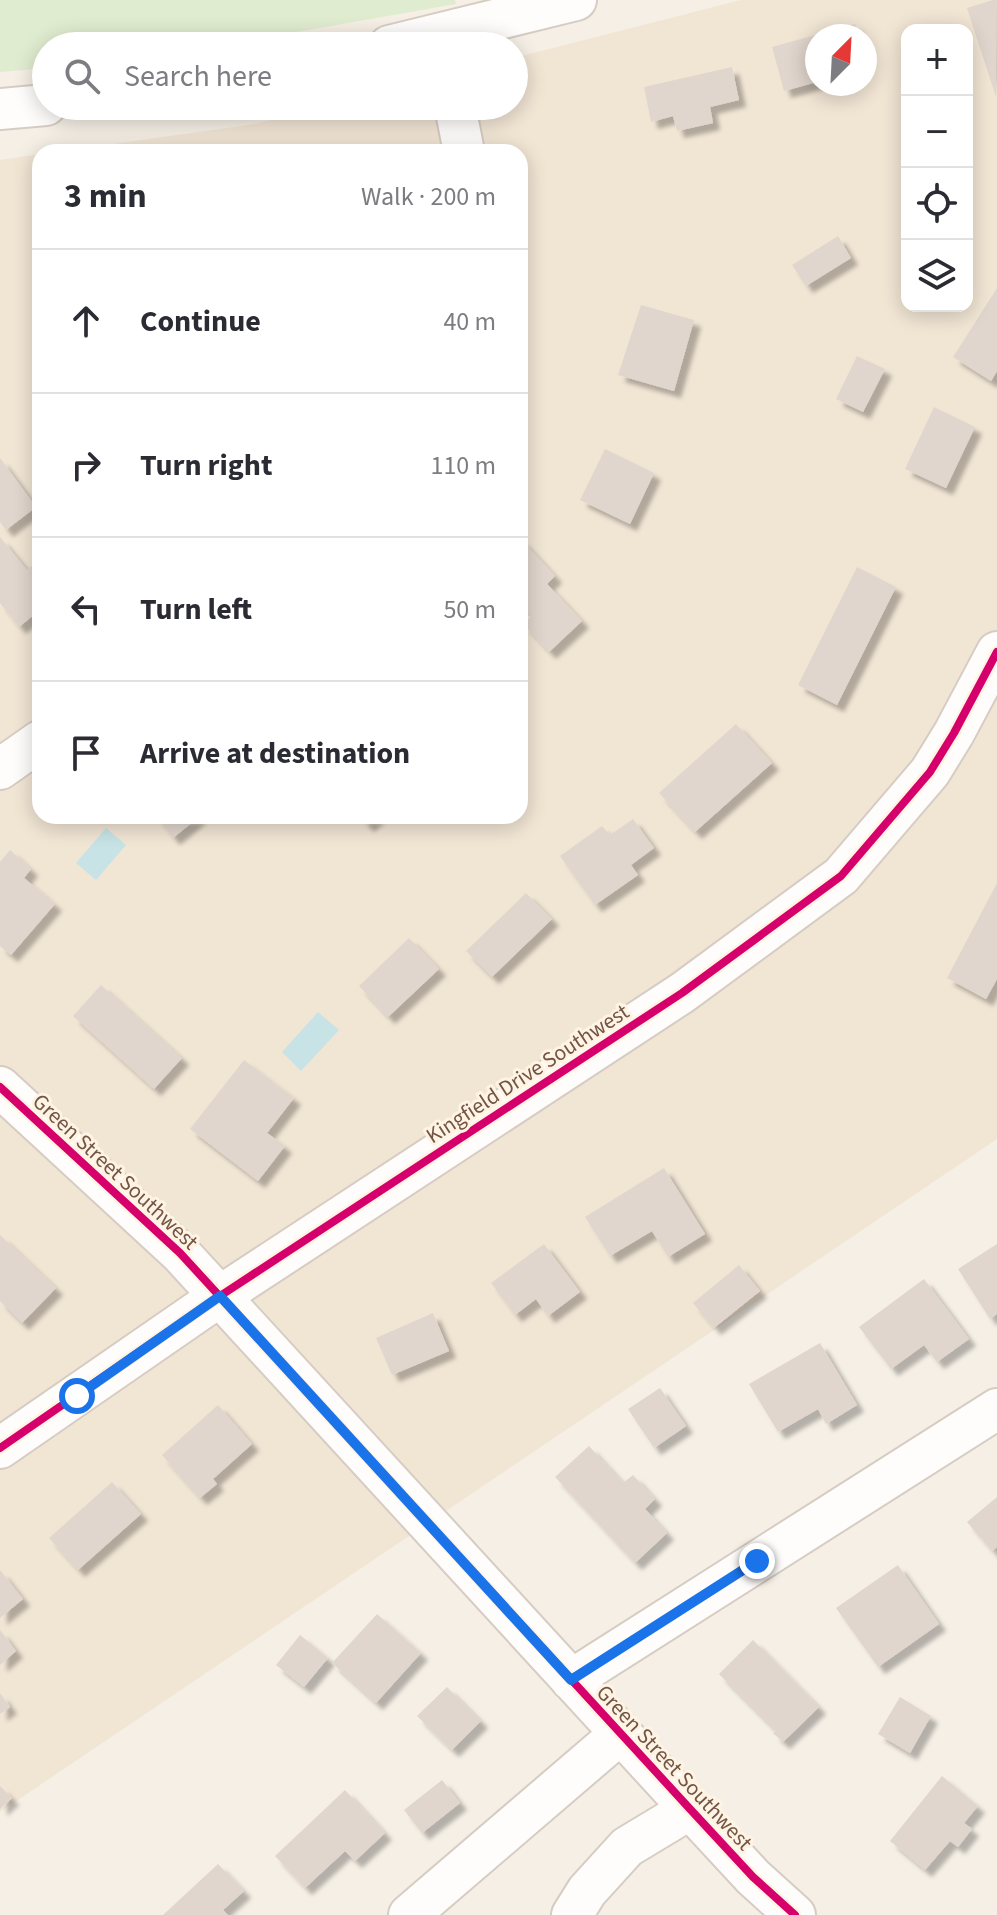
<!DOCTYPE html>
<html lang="en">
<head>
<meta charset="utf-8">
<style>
  body { margin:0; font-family:"Source Sans 3",sans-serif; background:#f2f2f3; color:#2b2b33 }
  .controls { position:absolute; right:24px; top:24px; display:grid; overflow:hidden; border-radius:16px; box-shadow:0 4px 20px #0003 }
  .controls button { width:72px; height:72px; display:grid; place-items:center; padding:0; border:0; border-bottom:2px solid #e1e1e2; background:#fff; color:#2b2b33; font:40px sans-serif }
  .compass { position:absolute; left:805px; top:24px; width:72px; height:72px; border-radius:50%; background:#fff; box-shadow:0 4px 20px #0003; rotate:24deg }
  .stop { position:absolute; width:24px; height:24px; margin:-18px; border:6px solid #1a73e8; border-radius:50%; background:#fff }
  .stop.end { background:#1a73e8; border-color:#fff; box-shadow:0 2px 8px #0008 }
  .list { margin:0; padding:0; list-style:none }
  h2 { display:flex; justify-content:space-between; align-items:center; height:104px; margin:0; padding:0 32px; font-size:34px }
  h2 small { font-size:26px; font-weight:400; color:#7c7c81 }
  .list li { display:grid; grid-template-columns:52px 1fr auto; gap:24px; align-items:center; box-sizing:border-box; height:144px; padding:0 32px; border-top:2px solid #e1e1e2 }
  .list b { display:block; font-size:30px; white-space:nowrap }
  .list em { font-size:26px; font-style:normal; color:#7c7c81 }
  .icon { flex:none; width:44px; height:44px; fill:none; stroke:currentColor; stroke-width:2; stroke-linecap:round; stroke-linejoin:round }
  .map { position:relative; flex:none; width:997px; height:1915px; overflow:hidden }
  .search { position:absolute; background:#fff; box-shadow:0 4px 20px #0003; left:32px; top:32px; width:496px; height:88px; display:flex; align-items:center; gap:20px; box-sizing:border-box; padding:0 28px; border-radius:44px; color:#7c7c81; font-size:30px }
  .panel { position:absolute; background:#fff; box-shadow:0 4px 20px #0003; left:32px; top:144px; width:496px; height:680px; border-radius:24px }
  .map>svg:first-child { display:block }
  .residential { fill:#f1e5d4; fill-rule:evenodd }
  .green { fill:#e0eccf }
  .water { fill:#c7e3e5 }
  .building { fill:#e1d6cd; filter:url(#shadow) }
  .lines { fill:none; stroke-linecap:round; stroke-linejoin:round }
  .minor-casing { stroke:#d6ccc3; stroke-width:44 }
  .minor { stroke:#fefdfb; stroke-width:40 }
  .cycleway-casing { stroke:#fff4e4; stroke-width:13 }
  .cycleway { stroke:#d6006c; stroke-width:8 }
  .route { stroke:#1a73e8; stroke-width:10 }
  .labels { text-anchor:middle; stroke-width:6; stroke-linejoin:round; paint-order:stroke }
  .street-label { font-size:22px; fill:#725546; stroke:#fff4e4 }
</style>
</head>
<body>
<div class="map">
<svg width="997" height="1915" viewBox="0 0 997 1915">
  <defs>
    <filter id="shadow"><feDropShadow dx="7" dy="7" stdDeviation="2" flood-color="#0004"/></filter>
  </defs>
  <rect width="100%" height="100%" fill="#f5efe5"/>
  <path class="residential" d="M741 0H997V1139L0 1812V160L40 154V816H520V152H57L255 124 325 106H514V58ZM907 30H967V306H907ZM817 36H865V84H817Z"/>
  <path class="green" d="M0 0H455L456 4 217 46H46V68L0 72Z"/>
  <path class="water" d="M106 828 126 845 96 880 76 863Z
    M318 1012 339 1030 301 1071 282 1052Z"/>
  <path class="building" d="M993 0H997L996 97 967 8Z
    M855 24 858 36H817V82L784 91 772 47Z
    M732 67 739 100 710 107 713 123 677 131 673 116 651 122 644 87Z
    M838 236 851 258 806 286 792 265Z
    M997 288V371L991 381 953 357Z
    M641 305 694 320 674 391 618 375Z
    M857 356 885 369 863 412 836 399Z
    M934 407 975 427 946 488 905 469Z
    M605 449 654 473 630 524 580 500Z
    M0 458 36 507 6 530 0 522Z
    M0 537 27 570 40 559V610L19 627 0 603Z
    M520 538 555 576 547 584 582 621 549 652 523 624 532 616 520 604Z
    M857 567 896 587 837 705 798 685Z
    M736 724 772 763 695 832 659 793Z
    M156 816H200L173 838Z
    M359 816H378L367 825Z
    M633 819 654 848 631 865 638 875 595 905 560 856 602 826 610 835Z
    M10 850 31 869 24 878 55 904 11 955 0 946V862Z
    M997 883V979L986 999 947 978Z
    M526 893 552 919 492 977 466 951Z
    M409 938 439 969 388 1017 359 986Z
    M101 985 182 1058 154 1089 73 1016Z
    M244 1060 294 1098 267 1133 285 1146 258 1181 190 1129Z
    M664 1168 705 1234 668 1257 652 1231 610 1256 585 1217Z
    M0 1235 56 1288 22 1323 0 1301Z
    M544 1244 580 1292 548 1316 536 1299 515 1315 491 1283Z
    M997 1244V1314L990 1319 958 1269Z
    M739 1265 760 1291 714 1328 693 1303Z
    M924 1279 969 1339 937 1362 924 1345 891 1369 859 1327Z
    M433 1313 449 1351 392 1375 376 1338Z
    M820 1343 857 1405 826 1424 818 1409 778 1432 749 1384Z
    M660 1388 686 1426 654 1448 628 1409Z
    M218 1405 252 1444 213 1479 217 1484 200 1498 162 1455Z
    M589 1446 623 1483 633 1475 655 1499 645 1509 667 1533 635 1563 555 1477Z
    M112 1482 141 1514 78 1570 49 1538Z
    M997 1497V1547L992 1551 967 1522Z
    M898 1565 939 1624 878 1667 836 1608Z
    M0 1570 23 1599 0 1618Z
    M377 1614 421 1653 376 1703 332 1663Z
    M0 1630 16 1651 0 1665Z
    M300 1635 328 1658 304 1687 276 1665Z
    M753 1640 819 1707 783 1742 773 1733 776 1731 719 1674Z
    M447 1687 481 1721 452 1750 417 1716Z
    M0 1693 10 1707 0 1714Z
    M900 1697 931 1716 910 1753 878 1734Z
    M942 1776 978 1806 964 1823 972 1829 958 1847 950 1841 925 1870 890 1841Z
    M442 1780 460 1803 422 1833 404 1810Z
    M0 1786 12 1798 0 1809Z
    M345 1790 385 1833 355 1861 345 1851 305 1888 275 1856Z
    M218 1864 244 1891 223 1910 228 1915H163Z"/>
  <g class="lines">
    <defs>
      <path id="minor" d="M389 46 576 0
        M455 106 464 152
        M0 109 46 105
        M0 769 40 741
        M0 1087 180 1253 690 1809 753 1877 795 1915
        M0 1448 220 1296 682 993 841 876 930 772 954 733 997 652
        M571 1680 997 1409
        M409 1915 620 1734
        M572 1915 587 1891 627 1847 690 1809"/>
    </defs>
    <use href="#minor" class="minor-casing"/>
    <use href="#minor" class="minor"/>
    <defs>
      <path id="cycleway" d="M0 1087 180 1253 690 1809 753 1877 795 1915
        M0 1448 220 1296 682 993 841 876 930 772 954 733 997 652"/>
    </defs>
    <use href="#cycleway" class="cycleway-casing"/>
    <use href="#cycleway" class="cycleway"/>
  </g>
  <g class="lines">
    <path class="route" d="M77 1396 220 1296 571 1680 757 1561"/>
  </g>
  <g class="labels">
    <g class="street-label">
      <text transform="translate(527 1073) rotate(-33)" y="8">Kingfield Drive Southwest</text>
      <text transform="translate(116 1171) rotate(43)" y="8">Green Street Southwest</text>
      <text transform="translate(675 1767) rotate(47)" y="8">Green Street Southwest</text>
    </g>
  </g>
</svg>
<div class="controls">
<button>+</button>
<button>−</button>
<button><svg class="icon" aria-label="locate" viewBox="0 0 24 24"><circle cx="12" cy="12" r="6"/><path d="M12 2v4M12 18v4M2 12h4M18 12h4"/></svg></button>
<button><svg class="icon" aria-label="layers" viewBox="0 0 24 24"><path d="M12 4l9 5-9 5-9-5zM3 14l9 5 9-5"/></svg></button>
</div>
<svg class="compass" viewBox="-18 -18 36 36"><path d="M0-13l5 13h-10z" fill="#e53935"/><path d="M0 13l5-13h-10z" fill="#7c7c81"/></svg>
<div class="stop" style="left:77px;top:1396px"></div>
<div class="stop end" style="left:757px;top:1561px"></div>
<div class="search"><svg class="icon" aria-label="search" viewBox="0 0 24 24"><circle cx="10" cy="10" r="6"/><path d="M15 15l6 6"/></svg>Search here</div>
<section class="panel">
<h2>3 min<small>Walk · 200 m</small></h2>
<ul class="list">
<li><svg class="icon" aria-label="ahead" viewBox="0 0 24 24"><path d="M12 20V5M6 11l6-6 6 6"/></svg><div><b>Continue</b></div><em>40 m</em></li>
<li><svg class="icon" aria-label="right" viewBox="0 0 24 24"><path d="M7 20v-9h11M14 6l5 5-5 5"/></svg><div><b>Turn right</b></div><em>110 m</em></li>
<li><svg class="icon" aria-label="left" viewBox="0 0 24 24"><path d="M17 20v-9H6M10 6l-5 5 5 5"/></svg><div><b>Turn left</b></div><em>50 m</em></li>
<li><svg class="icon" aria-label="arrive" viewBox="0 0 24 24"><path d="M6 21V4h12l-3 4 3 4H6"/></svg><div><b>Arrive at destination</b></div></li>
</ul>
</section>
</div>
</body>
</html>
